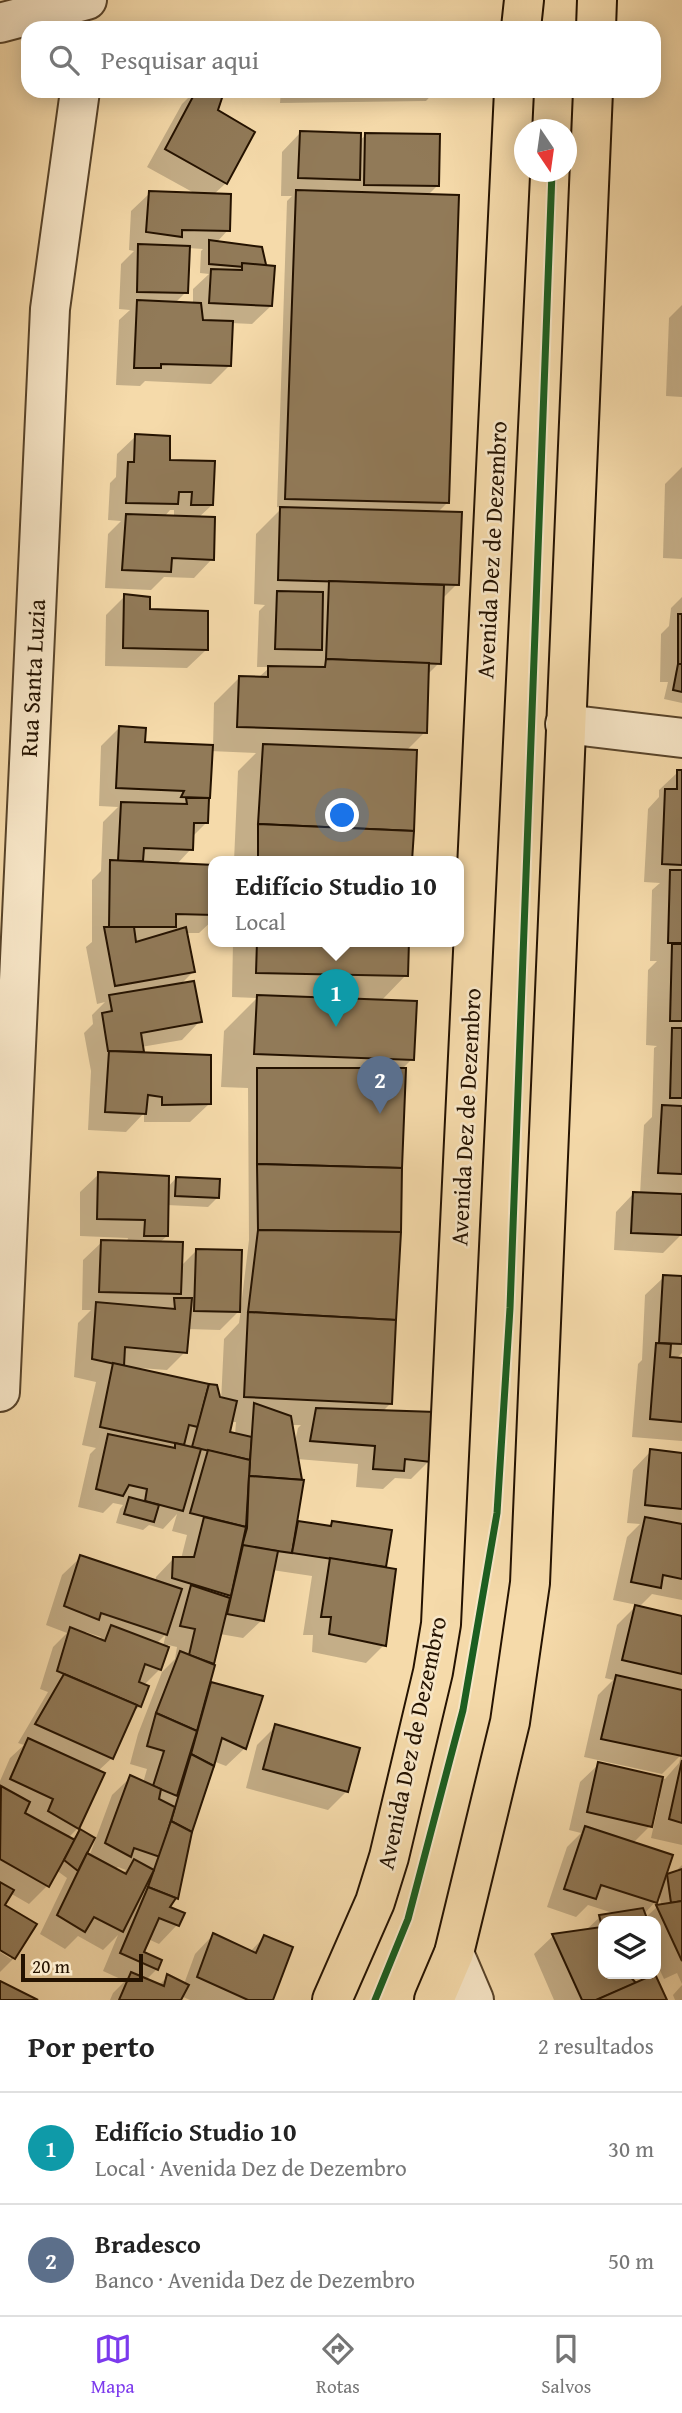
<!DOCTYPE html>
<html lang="pt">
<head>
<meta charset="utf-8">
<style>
  :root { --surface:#fff; --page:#f2f2f2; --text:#222; --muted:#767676; --line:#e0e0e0; --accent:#7c3aed }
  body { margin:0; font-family:"Gentium Book Plus",serif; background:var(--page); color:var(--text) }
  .controls { position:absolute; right:21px; bottom:21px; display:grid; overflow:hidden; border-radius:14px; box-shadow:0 4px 18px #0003 }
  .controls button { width:63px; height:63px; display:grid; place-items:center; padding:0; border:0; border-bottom:2px solid var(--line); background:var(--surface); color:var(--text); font:35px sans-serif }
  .compass { position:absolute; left:514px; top:119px; width:63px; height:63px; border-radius:50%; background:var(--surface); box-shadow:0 4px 18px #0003; rotate:167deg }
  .scale { position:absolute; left:21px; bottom:18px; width:122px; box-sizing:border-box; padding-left:7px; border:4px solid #241200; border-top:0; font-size:19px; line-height:24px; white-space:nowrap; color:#241200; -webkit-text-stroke:5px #f8e7c8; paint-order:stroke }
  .you { position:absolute; left:343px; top:816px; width:24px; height:24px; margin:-18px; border:5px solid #fff; border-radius:50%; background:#1a73e8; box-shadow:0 0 0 10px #1a73e833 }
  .badge { display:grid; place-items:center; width:46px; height:46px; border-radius:50%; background:var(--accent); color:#fff; font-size:23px; font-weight:700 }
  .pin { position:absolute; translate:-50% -58px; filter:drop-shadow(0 2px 4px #0008) }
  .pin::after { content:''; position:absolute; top:37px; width:24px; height:21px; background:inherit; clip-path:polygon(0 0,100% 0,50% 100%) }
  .popup { position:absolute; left:208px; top:856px; width:256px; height:91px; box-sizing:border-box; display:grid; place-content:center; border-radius:14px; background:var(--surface); filter:drop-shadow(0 2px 5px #0005); font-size:23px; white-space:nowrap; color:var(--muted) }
  .popup b { font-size:26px; color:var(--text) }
  .popup::after { content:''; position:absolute; left:50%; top:100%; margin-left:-14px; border:14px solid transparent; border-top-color:var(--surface) }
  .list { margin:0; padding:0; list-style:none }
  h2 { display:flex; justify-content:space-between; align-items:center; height:91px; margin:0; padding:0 28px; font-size:30px }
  h2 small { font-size:23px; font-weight:400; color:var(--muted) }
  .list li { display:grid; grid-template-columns:46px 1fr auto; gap:21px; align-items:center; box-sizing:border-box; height:112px; padding:0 28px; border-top:2px solid var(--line) }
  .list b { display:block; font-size:26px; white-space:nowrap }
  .list p { margin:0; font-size:23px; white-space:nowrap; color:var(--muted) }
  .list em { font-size:23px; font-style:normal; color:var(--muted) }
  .icon { flex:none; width:38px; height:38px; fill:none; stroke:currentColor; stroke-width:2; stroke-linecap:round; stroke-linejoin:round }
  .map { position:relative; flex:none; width:682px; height:2000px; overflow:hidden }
  .search { position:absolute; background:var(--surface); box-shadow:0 4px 18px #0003; left:21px; right:21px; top:21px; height:77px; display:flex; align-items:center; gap:18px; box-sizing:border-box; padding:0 24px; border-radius:21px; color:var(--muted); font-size:26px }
  .sheet { height:315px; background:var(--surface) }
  nav { display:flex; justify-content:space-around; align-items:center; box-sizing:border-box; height:98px; border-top:2px solid var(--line); background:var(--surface); font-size:19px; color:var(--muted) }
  nav a { display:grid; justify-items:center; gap:4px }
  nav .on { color:var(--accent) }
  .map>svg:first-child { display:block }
</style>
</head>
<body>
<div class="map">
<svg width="682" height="2000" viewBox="0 0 682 2000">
  <rect width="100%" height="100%" fill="#f5daaa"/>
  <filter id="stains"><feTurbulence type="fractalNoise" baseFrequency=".00286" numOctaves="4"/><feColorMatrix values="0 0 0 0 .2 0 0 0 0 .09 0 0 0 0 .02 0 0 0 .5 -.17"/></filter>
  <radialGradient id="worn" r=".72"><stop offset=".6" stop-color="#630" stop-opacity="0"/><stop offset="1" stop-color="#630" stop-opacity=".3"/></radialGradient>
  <g fill="#0003" fill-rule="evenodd">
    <path d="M195,91H208L216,111L226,183L213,195L228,230L216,243L261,249L271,306L252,324L231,323L230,365L211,384L145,381L140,386L116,385L119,320L130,310L119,309L121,264L134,251L129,250L131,211L150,193L196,194L147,167L182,104ZM188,248L203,249L201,251L200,273L209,274L193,289V304L175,303L186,292Z"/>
    <path d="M281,91H435L426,101L280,103Z"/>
    <path d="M300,133L359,141L366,135L437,186L427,196L447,503L437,513L457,584L441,600L439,663L427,675L425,732L406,751L411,861H234L238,771L256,753L210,751L206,823L192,837L191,849L176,865L214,866V919L199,933H185L193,972L180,985L200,1021L182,1040L141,1047L142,1054L209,1104L190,1122H144V1113L126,1132L88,1130L91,1071L84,1033L93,1024L92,1015L105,1002L97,1004L86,947L92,942V880L101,871L103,822L118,807L99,806L101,746L119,728L143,744L213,747L214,703L239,678H258L270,667H257L259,611L265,605L254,604L256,534L282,508L277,507L287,201L292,196H281L282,152Z"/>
    <path d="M682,305V397L666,396L669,318Z"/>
    <path d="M136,436L168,461L212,505L198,518L212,559L194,578L164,577L151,590L105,588L108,534L121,521L108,520L110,483L116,477L117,454ZM170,510H174V517H164Z"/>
    <path d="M682,467V559L663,558L665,484Z"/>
    <path d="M125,596L206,650L187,668L105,666L106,615Z"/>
    <path d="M682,597V703L664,699L668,682H660L661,634L669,626L671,608Z"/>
    <path d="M678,772H682V1234L663,1253L614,1250L616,1212L634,1193L640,1194L644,1125L652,1117L654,1048L657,1046L646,1045L648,970L657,961H650L652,890L660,883L644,882L648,809L659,797V790Z"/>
    <path d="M233,941H407L406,975L380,1002L412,1059L402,1069L390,1404L382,1412L429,1461L411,1479L395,1478L383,1489L356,1487L358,1464L297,1459L295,1522L328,1527L332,1523L390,1531L384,1568V1645L366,1663L312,1652L313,1635H303L312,1576L272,1570L262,1620L243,1638L220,1634L209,1683L261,1697L245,1748L226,1766L213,1761L190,1832L176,1898L167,1907L177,1925L159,1944L148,1939L142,1953L157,1969L146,1980L159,1985L168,1976L184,1984L195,1954L213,1935L250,1952L264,1937L271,2000H190L181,1996L179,2000H110L113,1993L125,1981L103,1971L118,1935L103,1950L78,1936L65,1949L40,1934L67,1878L56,1870L48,1885L29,1904L10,1893L3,1906L14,1958L0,1972V1952L11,1959V1955L0,1948V1781L10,1758L24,1745L18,1743L48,1692L40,1689L53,1647L67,1633L46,1625L62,1575L81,1557L155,1582L156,1577L174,1558L181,1559L187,1535L172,1531L177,1514L163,1529L149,1525L143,1530L116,1523L120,1509L123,1505L113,1503L103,1513L78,1507L90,1454L96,1448L82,1445L96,1382L74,1377L78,1323L91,1310H82L83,1260L102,1242H127L128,1238L80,1236V1192L99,1174L167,1188L176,1178L218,1197L208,1207L167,1205V1236L159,1243L180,1267L197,1250L238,1307H241L249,1240L248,1088L221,1087L224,1031L257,998L232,997ZM241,1309L239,1323L224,1339L221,1402L139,1370V1368L167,1370L185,1352L187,1329L220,1330ZM230,1422H236L235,1435L228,1433ZM291,1425H301L298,1428L294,1446ZM208,1587L233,1595L232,1600L206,1592ZM86,1632L101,1637L98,1640L85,1635ZM166,1634L163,1646L156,1644ZM168,1645L177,1647L175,1659L162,1672L138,1734L130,1764L147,1769L143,1783L131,1777L112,1795L89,1857L85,1854L80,1831L71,1840L68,1838L78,1828L102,1773L98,1771L112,1758L131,1714L140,1706L143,1686L160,1669ZM118,1867L126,1870L122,1874L114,1870Z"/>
    <path d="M664,1277L682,1278V1353L676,1359L682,1360V1441L632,1437L638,1364L642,1360L645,1295Z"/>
    <path d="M651,1451L682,1454V1600L652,1594L639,1607L682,1617V1845L651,1838L660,1798H657L650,1826L632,1844L662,1881L668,1876L679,1872L678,1869L682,1865V1984L677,1973L664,1979L656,1962V1921H603V1974H626L636,1984L665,2000H554L534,1954L553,1936L585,1931L600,1917L616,1914L588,1905L576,1917L547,1907L567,1847L581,1833L569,1830L580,1782L599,1764L665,1779L679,1763L681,1755L662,1774L584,1757L598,1695L613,1680L605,1678L617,1625L637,1605L613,1600L627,1537L640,1524L627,1523L633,1470ZM659,1891L661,1906L657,1907L645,1918L644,1914L655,1902Z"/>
    <path d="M276,1726L347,1791L328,1810L246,1788L257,1745Z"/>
    <path d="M682,1985V2000H675L673,1995Z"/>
  </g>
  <g fill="#917a58" stroke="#241200" stroke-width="2">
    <path d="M196,91H211L222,98L218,110L255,132L227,184L165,149Z"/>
    <path d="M289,91H437L289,94Z"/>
    <path d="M300,131L361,133L360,180L298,178Z"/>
    <path d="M365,133L440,134L439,186L364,185Z"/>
    <path d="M296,190L459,195L449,503L285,499Z"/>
    <path d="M149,191L231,194L230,231L182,230V237L146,232Z"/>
    <path d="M209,240L262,247L267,269L209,264Z"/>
    <path d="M138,244L190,246L188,293L137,292Z"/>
    <path d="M242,263L275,266L272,306L209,303L211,269L242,270Z"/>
    <path d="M137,300L201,303L203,320L233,321L231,366L161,364V368H134Z"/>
    <path d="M135,434L170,436V460L215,461L213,505H191L192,492H179L178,504L126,503L128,462H134Z"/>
    <path d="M280,507L462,512L459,585L278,580Z"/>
    <path d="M126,514L215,517L214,560L172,558L171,572L122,570Z"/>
    <path d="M329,581L444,585L441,664L326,659Z"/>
    <path d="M277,591L323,592L322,650L275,649Z"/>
    <path d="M124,594L150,597V609L208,611V650L123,648Z"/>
    <rect x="678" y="614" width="4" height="50"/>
    <path d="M326,659L429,663L427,733L237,727L239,676L268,677V666L325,667Z"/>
    <path d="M678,664H682V692L673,690Z"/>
    <path d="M119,726L146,728L145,742L213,745L210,798L181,797L184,791L116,788Z"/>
    <path d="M263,744L417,750L414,831L258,824Z"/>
    <path d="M677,770H682V865L662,864L665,789H677Z"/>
    <path d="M186,798H209L208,823H194L193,850L144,848L143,861H118L121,802L187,804Z"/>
    <path d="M258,824L414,831L412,861H258Z"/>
    <path d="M110,860L214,865V915L176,914V927H109Z"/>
    <path d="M670,870H682V943H668Z"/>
    <path d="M104,927H134L136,942L186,927L195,972L115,986Z"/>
    <path d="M257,941H409L408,976L256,973Z"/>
    <path d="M672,944H682V1021H670Z"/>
    <path d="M194,981L202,1022L141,1033L144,1052L108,1051L102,1013L112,1011L109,995Z"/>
    <path d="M257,995L417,1001L414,1060L254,1054Z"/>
    <path d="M672,1028H682V1098H670Z"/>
    <path d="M109,1051L211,1055V1104L162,1105V1097L148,1095L146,1114L105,1112Z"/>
    <path d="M257,1068H406L402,1168L257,1164Z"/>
    <path d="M662,1105L682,1106V1174L658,1173Z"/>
    <path d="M257,1164L402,1168L401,1232L258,1230Z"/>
    <path d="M98,1172L169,1176L168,1236H144L145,1220L97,1219Z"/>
    <path d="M176,1177L220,1179L219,1198L175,1196Z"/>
    <path d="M633,1192L682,1194V1235L631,1233Z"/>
    <path d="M258,1230L401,1232L396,1320L248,1312Z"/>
    <path d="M101,1240L183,1242L181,1294L99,1292Z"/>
    <path d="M196,1249L242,1250L240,1312L194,1311Z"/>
    <path d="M663,1275L682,1276V1344L659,1343Z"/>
    <path d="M174,1298H192L187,1353L125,1347L124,1366L92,1359L96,1302L175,1309Z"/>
    <path d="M248,1312L396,1320L392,1404L244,1397Z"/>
    <path d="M656,1343L671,1344L670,1357L682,1358V1422L650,1419Z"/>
    <path d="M113,1363L209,1384L198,1427L189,1425L184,1445L100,1427Z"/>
    <path d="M209,1384L217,1385L220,1397L237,1401L230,1432L252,1437L250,1460L192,1447Z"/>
    <path d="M254,1403L291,1416L302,1480L249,1476Z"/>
    <path d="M316,1408L436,1412L431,1462L405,1459L404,1471L373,1469L375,1446L310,1441Z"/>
    <path d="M108,1434L175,1448V1443L201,1449L183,1511L145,1501L147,1489L129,1485L123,1496L96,1489Z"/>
    <path d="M650,1449L682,1453V1509L645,1505Z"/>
    <path d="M208,1450L250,1460L246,1527L190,1513Z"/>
    <path d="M249,1476L304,1480L292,1553L242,1546L247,1528Z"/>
    <path d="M129,1497L159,1505L154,1522L124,1514Z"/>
    <path d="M204,1517L246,1527L231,1596L172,1578L173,1557H194Z"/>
    <path d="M645,1517L682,1524V1579L663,1575L661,1588L631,1582Z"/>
    <path d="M298,1521L331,1526L332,1521L392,1530L386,1567L292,1553Z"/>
    <path d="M243,1545L278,1551L264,1621L227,1614Z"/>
    <path d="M80,1555L182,1589L167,1635L101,1613L99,1620L64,1606Z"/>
    <path d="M330,1558L396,1569L386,1646L329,1634L331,1617H321Z"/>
    <path d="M191,1585L230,1598L214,1664L189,1655L195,1629L180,1626Z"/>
    <path d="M635,1605L682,1616V1674L622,1660Z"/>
    <path d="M111,1625L169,1647L161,1670L145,1664L139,1682L149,1686L141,1707L57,1671L70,1627L105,1641Z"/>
    <path d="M180,1651L215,1665L197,1731L156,1713Z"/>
    <path d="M64,1674L137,1705L113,1759L35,1724Z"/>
    <path d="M616,1675L682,1690V1756L601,1739Z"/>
    <path d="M211,1682L263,1696L246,1749L222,1738L214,1766L191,1754Z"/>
    <path d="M156,1713L197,1731L177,1796L153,1786L164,1751L147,1746Z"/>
    <path d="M275,1724L360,1748L348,1792L263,1769Z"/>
    <path d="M28,1738L105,1773L79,1829L48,1811L53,1799L10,1779Z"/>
    <path d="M191,1754L214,1766L192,1832L171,1821Z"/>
    <path d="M682,1760V1823L669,1819Z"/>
    <path d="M598,1762L663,1777L652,1827L587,1812Z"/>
    <path d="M130,1775L161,1789L159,1799L175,1807L160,1857L134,1848L131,1857L105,1843Z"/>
    <path d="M1,1786L30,1802L25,1813L75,1840L49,1887L0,1859Z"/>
    <path d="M171,1821L192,1832L178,1899L148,1887Z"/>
    <path d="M585,1826L673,1855L657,1903L601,1885L596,1899L564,1889Z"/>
    <path d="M80,1829L95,1838L78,1871L64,1860Z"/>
    <path d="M87,1853L126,1874L134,1859L154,1870L123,1932L94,1917L85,1932L57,1915Z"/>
    <path d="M682,1869V1901L671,1903L667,1874Z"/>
    <path d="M0,1882L14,1890L5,1905L37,1924L15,1959L0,1950Z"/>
    <path d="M148,1887L176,1898L170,1907L185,1913L179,1926L159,1918L144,1952L162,1960L158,1970L120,1953Z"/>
    <path d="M682,1901V1961L656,1905Z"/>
    <path d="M643,1908L648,1921H603V1974H628L636,1983L597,2000H582L552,1934L602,1927L599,1915Z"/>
    <path d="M213,1933L256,1953L264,1935L293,1947L273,2000H248L197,1977Z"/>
    <path d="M131,1972L164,1986L167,1974L189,1985L181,2000H119Z"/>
    <path d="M655,1974L667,2000H596Z"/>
    <path d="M0,1981L38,2000H0Z"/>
  </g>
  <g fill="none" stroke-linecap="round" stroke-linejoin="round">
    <defs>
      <g id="minor">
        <path d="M0,23L87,0"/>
        <path d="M565,724L682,738"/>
        <path d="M0,1392L50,309L80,91"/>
        <path d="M454,1953L474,2000"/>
      </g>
      <g id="trunk">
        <path d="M521,28L524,0"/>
        <path d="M596,28L597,0"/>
        <path d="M332,2000L375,1902L389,1857L433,1672L441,1624L514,91"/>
        <path d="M434,2000L454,1953L510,1722L530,1583L593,91"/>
      </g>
    </defs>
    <use href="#minor" stroke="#58442a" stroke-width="42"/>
    <use href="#trunk" stroke="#241200" stroke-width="42"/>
    <use href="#minor" stroke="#f8e7c8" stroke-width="38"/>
    <use href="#trunk" stroke="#f5daaa" stroke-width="38"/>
    <defs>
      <path id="cycleway" d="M375,2000L408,1919L463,1710L497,1513L510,1308L552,172"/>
    </defs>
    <use href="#cycleway" stroke="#f8e7c8" stroke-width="11"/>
    <use href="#cycleway" stroke="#1b5e20" stroke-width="7"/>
  </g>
  <g text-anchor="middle" stroke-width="5" stroke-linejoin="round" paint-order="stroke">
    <g font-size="24" fill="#241200" stroke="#f8e7c8">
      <text transform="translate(492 550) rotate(-87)" y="8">Avenida Dez de Dezembro</text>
      <text transform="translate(33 678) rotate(-87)" y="8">Rua Santa Luzia</text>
      <text transform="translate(466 1117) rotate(-87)" y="8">Avenida Dez de Dezembro</text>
      <text transform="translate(412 1743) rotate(-78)" y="8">Avenida Dez de Dezembro</text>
    </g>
  </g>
  <rect width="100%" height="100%" filter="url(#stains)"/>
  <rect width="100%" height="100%" fill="url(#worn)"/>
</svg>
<div class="controls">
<button><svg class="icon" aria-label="layers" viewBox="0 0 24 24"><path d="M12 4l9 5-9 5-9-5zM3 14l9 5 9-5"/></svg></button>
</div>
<svg class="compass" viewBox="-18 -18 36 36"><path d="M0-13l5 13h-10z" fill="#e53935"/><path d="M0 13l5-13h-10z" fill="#767676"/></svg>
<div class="scale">20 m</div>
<div class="you"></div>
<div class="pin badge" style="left:336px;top:1027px;background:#0f9aa8">1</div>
<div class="popup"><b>Edifício Studio 10</b>Local</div>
<div class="pin badge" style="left:380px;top:1114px;background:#5c6f8a">2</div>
<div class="search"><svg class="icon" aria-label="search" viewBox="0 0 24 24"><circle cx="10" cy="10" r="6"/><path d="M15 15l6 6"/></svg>Pesquisar aqui</div>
</div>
<section class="sheet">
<h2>Por perto<small>2 resultados</small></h2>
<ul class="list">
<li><span class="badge" style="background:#0f9aa8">1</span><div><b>Edifício Studio 10</b><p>Local · Avenida Dez de Dezembro</p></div><em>30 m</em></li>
<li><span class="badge" style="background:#5c6f8a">2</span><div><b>Bradesco</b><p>Banco · Avenida Dez de Dezembro</p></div><em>50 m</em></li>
</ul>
</section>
<nav>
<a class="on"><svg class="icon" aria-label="map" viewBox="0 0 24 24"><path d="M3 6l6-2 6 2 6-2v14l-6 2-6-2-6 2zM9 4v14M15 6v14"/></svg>Mapa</a>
<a><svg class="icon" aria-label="directions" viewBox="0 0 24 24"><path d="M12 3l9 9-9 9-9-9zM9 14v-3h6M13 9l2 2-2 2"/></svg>Rotas</a>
<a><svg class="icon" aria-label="saved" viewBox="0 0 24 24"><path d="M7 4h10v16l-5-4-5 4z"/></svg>Salvos</a>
</nav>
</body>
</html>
